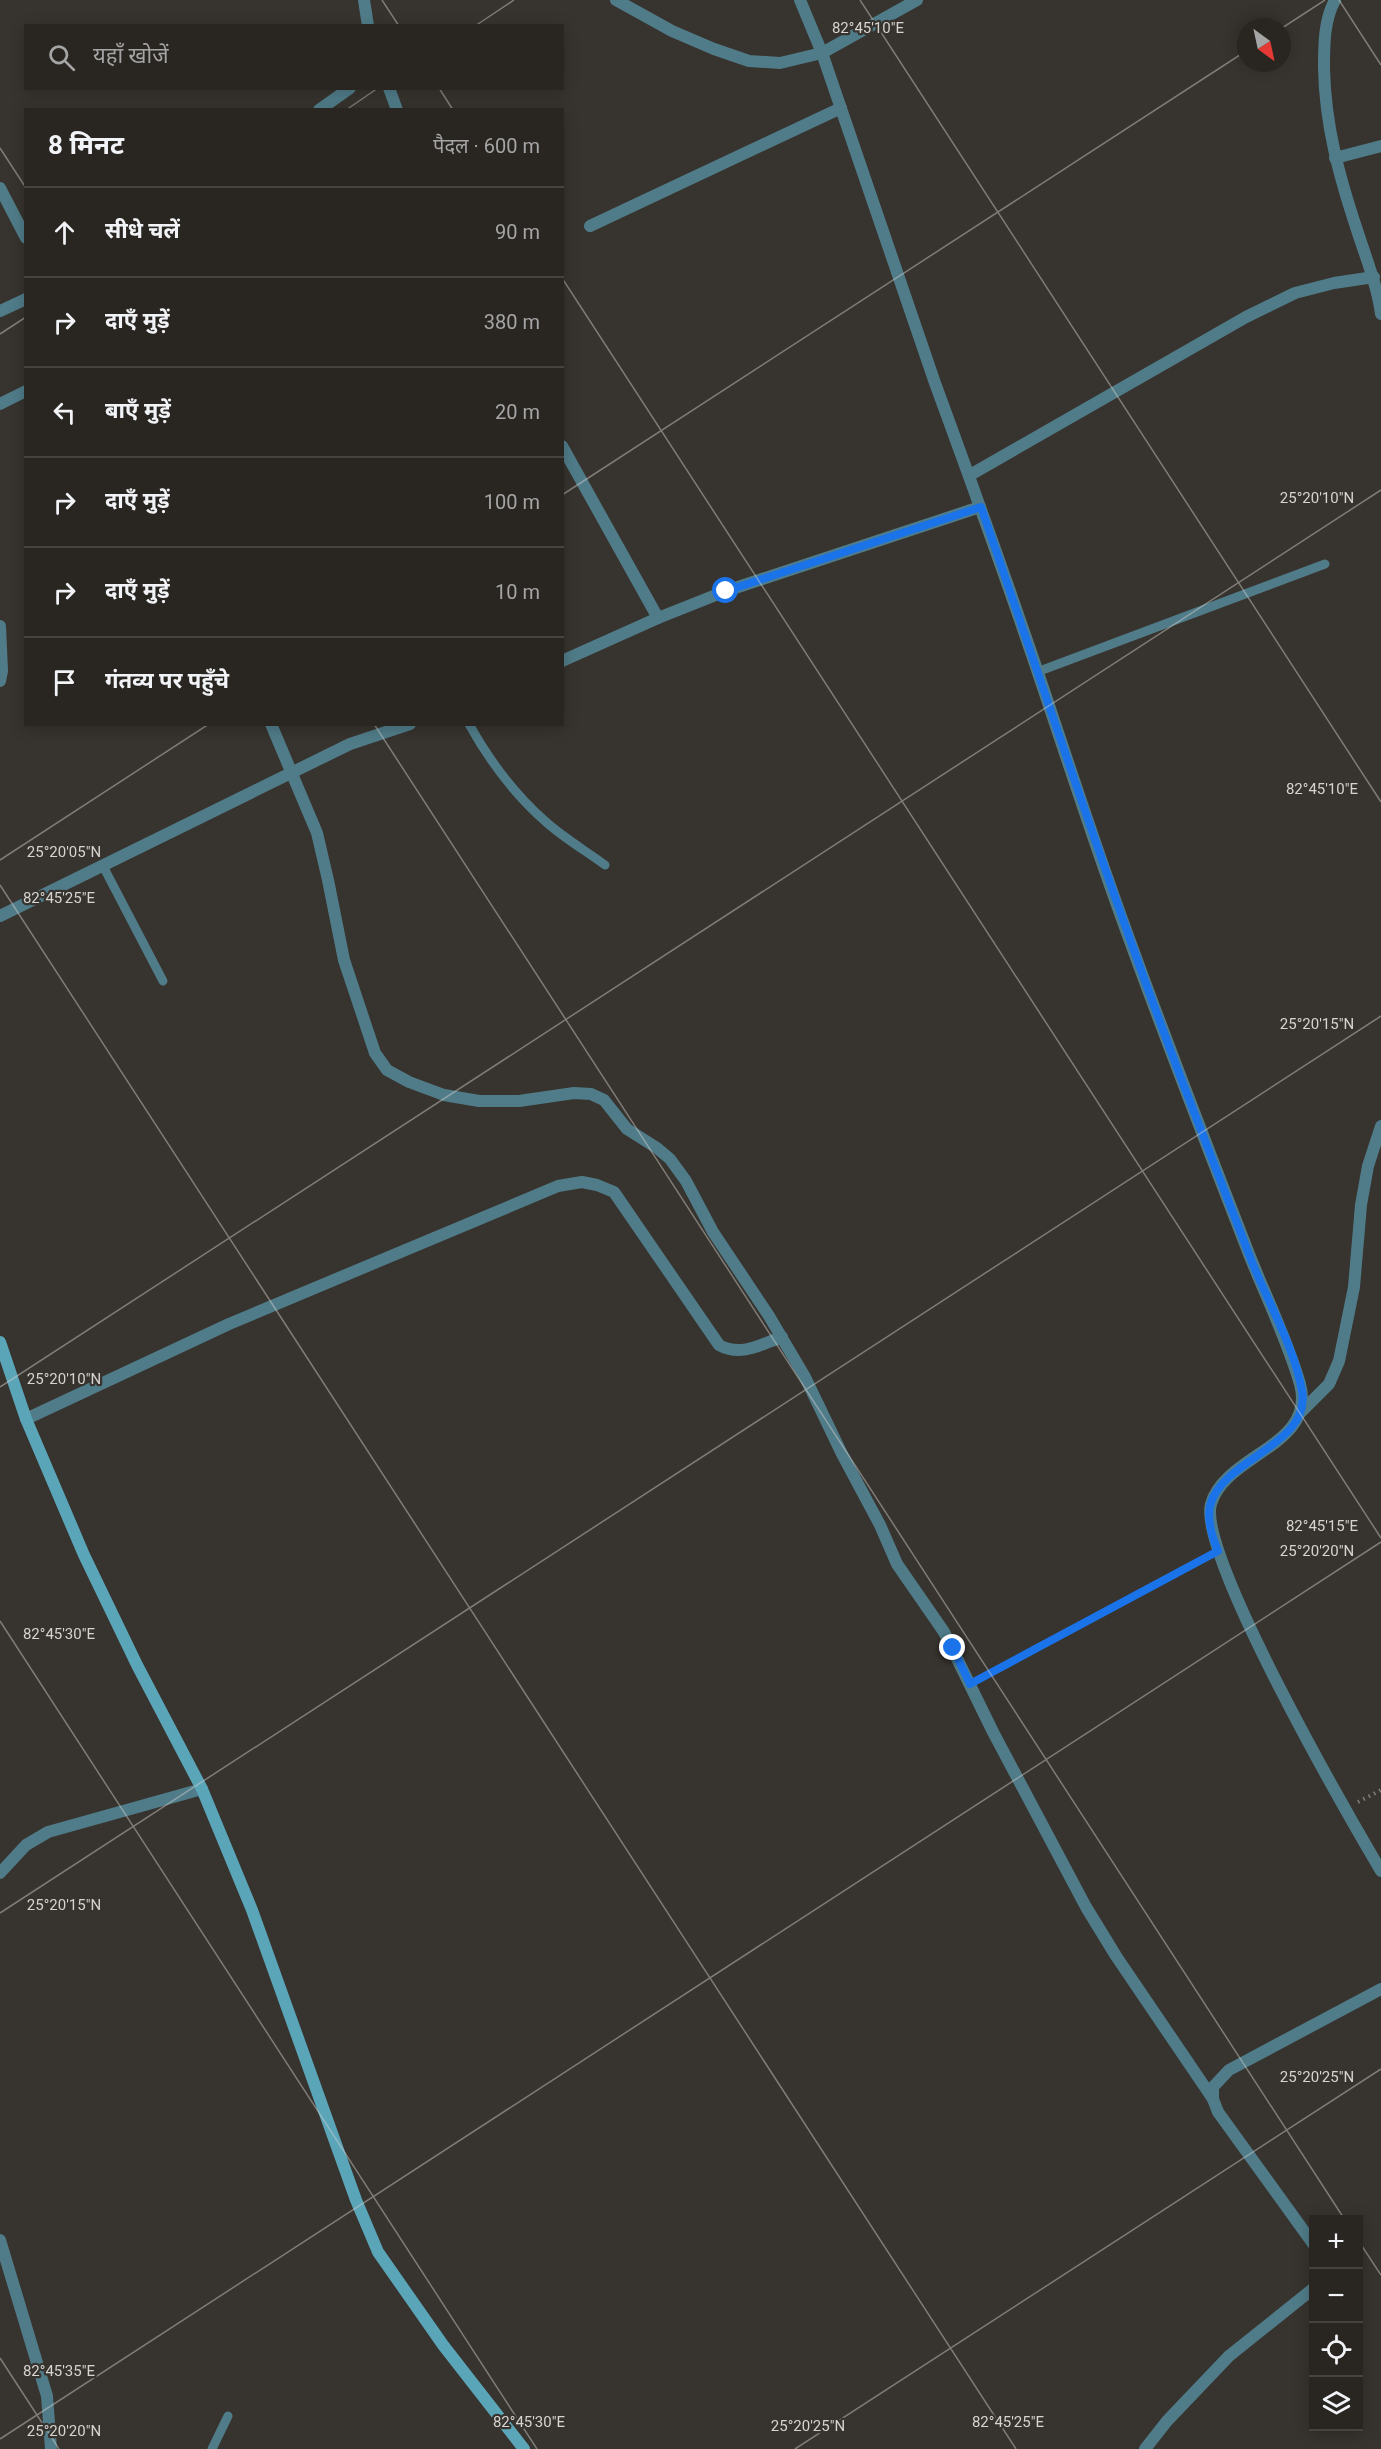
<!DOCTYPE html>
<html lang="hi">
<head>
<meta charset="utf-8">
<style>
  :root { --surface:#292622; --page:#35322f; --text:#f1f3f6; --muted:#a5a5a5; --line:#454340 }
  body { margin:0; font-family:Roboto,"Noto Sans Devanagari",sans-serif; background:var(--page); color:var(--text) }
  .controls { position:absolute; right:18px; bottom:18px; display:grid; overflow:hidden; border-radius:0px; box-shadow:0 3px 15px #0003 }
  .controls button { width:54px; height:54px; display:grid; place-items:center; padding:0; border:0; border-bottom:2px solid var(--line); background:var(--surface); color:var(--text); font:30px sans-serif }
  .compass { position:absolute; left:1237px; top:18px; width:54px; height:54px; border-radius:50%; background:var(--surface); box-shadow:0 3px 15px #0003; rotate:147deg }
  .stop { position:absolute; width:18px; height:18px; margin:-14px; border:4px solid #1a73e8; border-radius:50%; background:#fff }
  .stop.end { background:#1a73e8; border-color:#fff; box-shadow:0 2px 6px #0008 }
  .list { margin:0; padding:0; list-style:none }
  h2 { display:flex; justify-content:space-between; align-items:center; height:78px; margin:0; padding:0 24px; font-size:26px }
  h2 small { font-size:20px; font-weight:400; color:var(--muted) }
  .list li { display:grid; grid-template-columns:39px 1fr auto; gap:18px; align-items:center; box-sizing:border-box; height:90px; padding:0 24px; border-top:2px solid var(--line) }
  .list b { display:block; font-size:22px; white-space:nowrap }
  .list em { font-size:20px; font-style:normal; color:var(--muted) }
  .icon { flex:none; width:33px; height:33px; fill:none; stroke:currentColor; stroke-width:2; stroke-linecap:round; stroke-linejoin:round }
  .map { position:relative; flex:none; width:1381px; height:2449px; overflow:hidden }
  .search { position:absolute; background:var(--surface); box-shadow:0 3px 15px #0003; left:24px; top:24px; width:540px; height:66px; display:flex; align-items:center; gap:15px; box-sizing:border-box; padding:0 21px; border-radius:0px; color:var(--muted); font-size:22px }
  .panel { position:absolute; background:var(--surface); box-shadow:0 3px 15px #0003; left:24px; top:108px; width:540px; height:618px; border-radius:0px }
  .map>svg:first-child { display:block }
</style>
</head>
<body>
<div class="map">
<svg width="1381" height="2449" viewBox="0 0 1381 2449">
  <rect width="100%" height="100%" fill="#37332e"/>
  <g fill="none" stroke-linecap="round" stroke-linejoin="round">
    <g stroke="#7f7c78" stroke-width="4" stroke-dasharray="1.5 4.5" stroke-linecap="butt">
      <path d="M981,1679L1206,1557"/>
      <path d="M1358,1802L1381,1790"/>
    </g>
    <g stroke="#507c89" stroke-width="9">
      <path d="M1037,672L1325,564"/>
      <path d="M469,724C489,760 514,794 546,822C564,838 586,851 605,865"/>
      <path d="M103,866L163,981"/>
      <path d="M212,2449L228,2416"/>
    </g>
    <g stroke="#507c89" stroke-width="12">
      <path d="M364,0L368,26"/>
      <path d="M616,0L672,31L714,49L749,61L780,63L822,53L917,0"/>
      <path d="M800,0L822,53C860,163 897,273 935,383C968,473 1001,564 1032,655C1062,743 1090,831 1122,919C1162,1031 1206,1143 1249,1254C1266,1297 1287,1339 1300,1384C1317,1446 1225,1454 1211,1504C1197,1554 1348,1815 1381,1871"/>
      <path d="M1335,0C1324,20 1324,45 1324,68C1325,124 1339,176 1357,230C1366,258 1377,285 1381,314"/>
      <path d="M389,88L397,110"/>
      <path d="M319,110L350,88"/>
      <path d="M1335,158L1381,146"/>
      <path d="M0,188L26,238"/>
      <path d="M590,226L841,108"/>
      <path d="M0,311L26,299"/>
      <path d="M0,404L26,391"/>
      <path d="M562,446L658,618"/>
      <path d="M970,475L1246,317L1295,293L1334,283L1374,277"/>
      <path d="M0,626L2,671L0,681"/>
      <path d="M562,661L658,618L726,591L980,507"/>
      <path d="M271,724L317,833L328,880L344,960L375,1053L387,1070L409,1082L444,1095L479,1101H519L574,1093L591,1094L604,1100L627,1129L657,1148L670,1159L686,1181L713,1232L769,1316L805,1377L842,1454L880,1525L897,1564L944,1632L993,1732L1086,1907L1116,1956L1213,2099"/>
      <path d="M0,916L350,744L410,724"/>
      <path d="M1301,1412L1329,1384L1339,1361L1354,1287L1361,1205L1368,1166L1381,1126"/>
      <path d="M26,1419L229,1324L558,1186L582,1182L597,1185L614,1192L719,1345C741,1357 759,1345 782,1337"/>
      <path d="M0,1873L26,1845L48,1832L202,1789"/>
      <path d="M0,2240L47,2396L51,2449"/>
      <path d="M1314,2245L1218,2112L1213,2099V2087L1229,2070L1381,1989"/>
      <path d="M1145,2449L1167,2421L1229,2356L1314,2288"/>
    </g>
    <path stroke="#5ba5b9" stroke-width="12" d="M0,1342L26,1419L84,1555L137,1665L202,1789L252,1910L356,2200L378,2252L443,2345L524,2449"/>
  </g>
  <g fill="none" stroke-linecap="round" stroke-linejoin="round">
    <path stroke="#1a73e8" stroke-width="8" d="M726,591L981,507C1048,700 1111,894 1184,1086C1207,1145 1229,1204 1252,1262C1268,1302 1295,1349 1302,1391C1312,1445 1221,1459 1210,1506C1207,1521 1212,1537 1218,1551L970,1684L953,1648"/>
  </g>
  <path fill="none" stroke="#d6d3d0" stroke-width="1.5" stroke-opacity="0.45" d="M382,0L399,26M860,0L1381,802M1339,0L1381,65M475,26L514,0M1282,28L1325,0M439,88L453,110M346,110L378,88M0,148L26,188M562,278L1381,1538M0,334L26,317M562,495L1246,51M374,724L1345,2220M0,860L209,724M0,885L1016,2449M0,1387L1381,490M0,1621L537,2449M0,1913L1381,1016M1358,2240L1381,2275M0,2358L59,2449M0,2439L1381,1542M795,2449L1381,2069"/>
  <g font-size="15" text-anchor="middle" fill="#d6d3d0" stroke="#37332e" stroke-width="4.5" stroke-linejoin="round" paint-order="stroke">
    <text x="868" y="33">82°45'10"E</text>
    <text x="1317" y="503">25°20'10"N</text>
    <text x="1322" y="794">82°45'10"E</text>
    <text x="64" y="857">25°20'05"N</text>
    <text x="59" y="903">82°45'25"E</text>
    <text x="1317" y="1029">25°20'15"N</text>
    <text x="64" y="1384">25°20'10"N</text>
    <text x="1322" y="1531">82°45'15"E</text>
    <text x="1317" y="1556">25°20'20"N</text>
    <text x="59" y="1639">82°45'30"E</text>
    <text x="64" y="1910">25°20'15"N</text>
    <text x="1317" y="2082">25°20'25"N</text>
    <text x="59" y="2376">82°45'35"E</text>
    <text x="529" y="2427">82°45'30"E</text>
    <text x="1008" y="2427">82°45'25"E</text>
    <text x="808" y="2431">25°20'25"N</text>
    <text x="64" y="2436">25°20'20"N</text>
  </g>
</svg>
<div class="controls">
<button>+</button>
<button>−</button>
<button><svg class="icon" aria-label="locate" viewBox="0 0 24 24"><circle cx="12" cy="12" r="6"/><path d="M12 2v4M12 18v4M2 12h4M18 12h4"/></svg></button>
<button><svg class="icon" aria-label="layers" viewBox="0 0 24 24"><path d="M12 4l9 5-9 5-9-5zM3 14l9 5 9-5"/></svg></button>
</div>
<svg class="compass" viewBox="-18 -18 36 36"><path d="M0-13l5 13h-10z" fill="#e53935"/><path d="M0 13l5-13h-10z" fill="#a5a5a5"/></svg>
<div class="stop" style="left:726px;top:591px"></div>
<div class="stop end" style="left:953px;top:1648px"></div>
<div class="search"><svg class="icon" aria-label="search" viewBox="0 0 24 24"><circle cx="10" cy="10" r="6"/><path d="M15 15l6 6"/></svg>यहाँ खोजें</div>
<section class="panel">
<h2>8 मिनट<small>पैदल · 600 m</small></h2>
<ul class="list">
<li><svg class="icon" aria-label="ahead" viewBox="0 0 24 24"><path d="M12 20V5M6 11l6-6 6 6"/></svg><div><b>सीधे चलें</b></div><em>90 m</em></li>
<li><svg class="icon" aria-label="right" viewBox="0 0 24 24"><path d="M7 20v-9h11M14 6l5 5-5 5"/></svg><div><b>दाएँ मुड़ें</b></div><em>380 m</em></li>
<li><svg class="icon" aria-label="left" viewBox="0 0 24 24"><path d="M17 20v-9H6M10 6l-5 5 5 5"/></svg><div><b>बाएँ मुड़ें</b></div><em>20 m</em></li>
<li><svg class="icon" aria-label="right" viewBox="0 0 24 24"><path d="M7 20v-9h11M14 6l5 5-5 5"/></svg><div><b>दाएँ मुड़ें</b></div><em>100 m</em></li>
<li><svg class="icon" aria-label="right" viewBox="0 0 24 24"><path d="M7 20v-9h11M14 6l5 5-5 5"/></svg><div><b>दाएँ मुड़ें</b></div><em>10 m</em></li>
<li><svg class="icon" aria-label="arrive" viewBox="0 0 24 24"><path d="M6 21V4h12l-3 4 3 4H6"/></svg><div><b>गंतव्य पर पहुँचे</b></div></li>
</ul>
</section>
</div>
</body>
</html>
